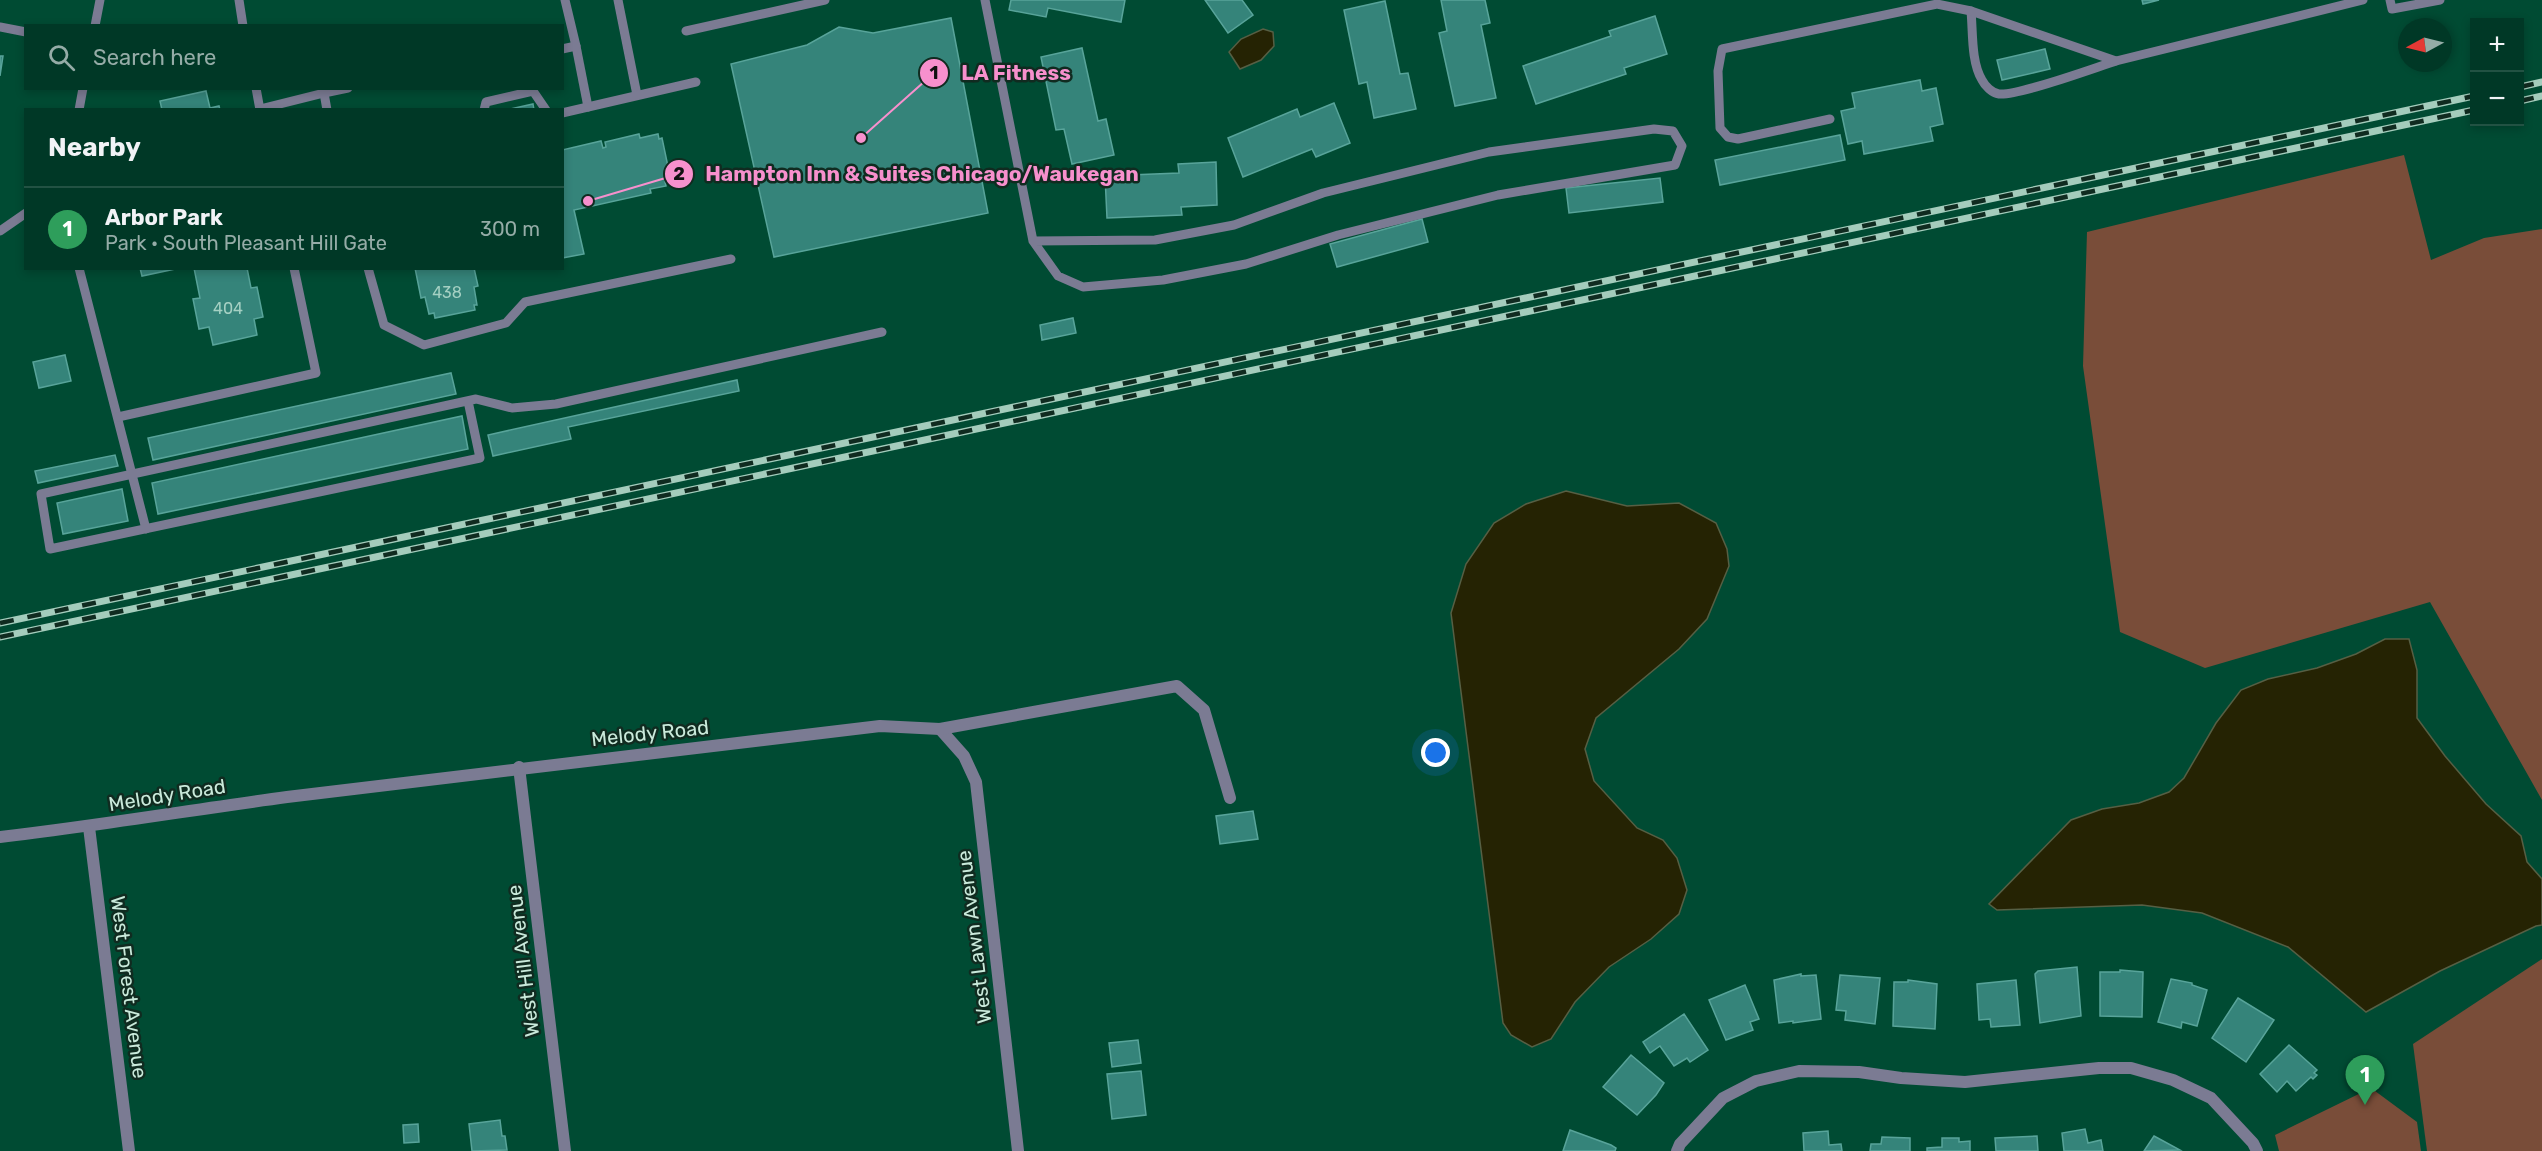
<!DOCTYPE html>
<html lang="en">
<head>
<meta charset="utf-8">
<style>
  :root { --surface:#003826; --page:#0e4332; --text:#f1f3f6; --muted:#95aca7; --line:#225243; --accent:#f790cd }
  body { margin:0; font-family:Rubik,sans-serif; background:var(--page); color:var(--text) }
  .controls { position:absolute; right:18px; top:18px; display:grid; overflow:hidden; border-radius:0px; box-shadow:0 3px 9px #0003 }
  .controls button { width:54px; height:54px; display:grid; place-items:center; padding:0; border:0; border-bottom:2px solid var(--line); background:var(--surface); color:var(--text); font:30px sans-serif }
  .compass { position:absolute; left:2398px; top:18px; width:54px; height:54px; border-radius:50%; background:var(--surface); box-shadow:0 3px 9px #0003; rotate:263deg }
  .you { position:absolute; left:1436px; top:753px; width:21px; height:21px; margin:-15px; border:4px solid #fff; border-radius:50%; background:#1a73e8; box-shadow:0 0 0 9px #1a73e833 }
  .badge { display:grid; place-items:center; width:39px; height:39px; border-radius:50%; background:var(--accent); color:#fff; font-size:20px; font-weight:700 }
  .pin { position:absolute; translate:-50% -50px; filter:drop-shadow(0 2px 3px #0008) }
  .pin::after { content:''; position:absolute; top:32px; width:21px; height:18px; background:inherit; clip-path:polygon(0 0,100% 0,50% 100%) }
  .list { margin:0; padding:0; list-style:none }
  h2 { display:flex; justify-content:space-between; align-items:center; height:78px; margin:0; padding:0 24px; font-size:26px }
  h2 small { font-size:20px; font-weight:400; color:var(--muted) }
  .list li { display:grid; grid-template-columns:39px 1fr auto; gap:18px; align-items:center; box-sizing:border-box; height:84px; padding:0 24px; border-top:2px solid var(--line) }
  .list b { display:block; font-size:22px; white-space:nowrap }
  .list p { margin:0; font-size:20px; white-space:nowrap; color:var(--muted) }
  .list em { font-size:20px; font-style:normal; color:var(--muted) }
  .icon { flex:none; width:33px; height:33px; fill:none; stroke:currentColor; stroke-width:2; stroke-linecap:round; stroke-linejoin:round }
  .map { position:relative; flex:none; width:2542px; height:1151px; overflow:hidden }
  .search { position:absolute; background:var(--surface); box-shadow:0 3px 9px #0003; left:24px; top:24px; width:540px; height:66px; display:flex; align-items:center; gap:15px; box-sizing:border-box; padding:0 21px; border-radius:0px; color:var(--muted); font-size:22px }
  .panel { position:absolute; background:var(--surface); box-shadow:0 3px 9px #0003; left:24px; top:108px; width:540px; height:162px; border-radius:0px }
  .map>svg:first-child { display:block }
</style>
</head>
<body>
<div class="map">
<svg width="2542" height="1151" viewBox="0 0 2542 1151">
  <rect width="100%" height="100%" fill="#004b33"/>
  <g fill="#794d39">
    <path d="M2404,155L2431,260L2484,238L2542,229V800L2430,602L2205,668L2120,632L2083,366L2087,232Z"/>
    <path d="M2542,959V1151H2427L2413,1044Z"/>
    <path d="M2371,1088L2417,1122L2421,1151H2279L2275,1135Z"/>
  </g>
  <g fill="#252303" stroke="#565f44" stroke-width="1.5">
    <path d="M1263,29L1273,32L1274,46L1261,60L1240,69L1229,52L1241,39Z"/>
    <path d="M1566,491L1627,506L1679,503L1716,523L1727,549L1729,566L1707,619L1679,649L1596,718L1585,749L1594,781L1637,828L1663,840L1677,858L1687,890L1679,914L1651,939L1609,967L1575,1002L1551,1039L1532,1047L1511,1035L1503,1023L1451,613L1466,564L1494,523L1526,504Z"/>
    <path d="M2385,639H2409L2417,670V718L2445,756L2486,804L2521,836L2527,862L2542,879V925L2536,926L2440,971L2366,1012L2288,947L2202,913L2142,905L1997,910L1989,904L2071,820L2102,809L2139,803L2169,792L2184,778L2216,723L2241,690L2268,679L2317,668L2356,654Z"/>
  </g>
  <g fill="#35847a" stroke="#58a49a" stroke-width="1.5">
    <path d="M1011,0H1125L1121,22L1048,8L1046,17L1009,10Z"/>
    <path d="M1205,0H1242L1253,15L1228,33Z"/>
    <path d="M1441,0H1485L1490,23L1481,25L1496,98L1455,106L1439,33L1447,31Z"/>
    <path d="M2142,0H2159L2143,4Z"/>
    <path d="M1385,1L1400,74L1408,73L1416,109L1374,118L1367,82L1359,84L1344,10Z"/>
    <path d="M1655,16L1667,54L1624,68L1626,74L1536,104L1523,66L1611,36L1609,31Z"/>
    <path d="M951,18L988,213L774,257L731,64L807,45L839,27L873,33Z"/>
    <path d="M1082,48L1098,121L1106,119L1114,155L1072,164L1064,129L1056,130L1041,57Z"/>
    <path d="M2045,49L2050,69L2002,80L1997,60Z"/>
    <path d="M0,56H3L0,76Z"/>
    <path d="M1920,80L1922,91L1936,88L1943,124L1930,127L1933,141L1864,154L1862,141L1848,144L1841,111L1855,108L1852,93Z"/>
    <path d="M206,91L210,108L219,106L220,110H162L160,101Z"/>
    <path d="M1334,103L1350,143L1316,157L1312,149L1243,177L1228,138L1297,109L1300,117Z"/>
    <path d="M533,104L534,110H506Z"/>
    <path d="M639,134L640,138L658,134L659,139L662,138L671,181L665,182L666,186L650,189L651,193L574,210L584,254L562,258V150L601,141L603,148L606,147L605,142Z"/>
    <path d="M1840,135L1845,160L1720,185L1715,160Z"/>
    <path d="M1216,162L1217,205L1181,207L1182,215L1107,218L1105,176L1179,173L1178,164Z"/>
    <path d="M1660,178L1663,202L1569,213L1566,188Z"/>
    <path d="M1422,219L1428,242L1337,267L1330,244Z"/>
    <path d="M140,268H180L142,276Z"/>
    <path d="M194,268H247L251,288L257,287L263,317L254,319L257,335L213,345L209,327L199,329L193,299L200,298Z"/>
    <path d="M415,268H474L478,286L474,287L477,305H474L475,310L435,318L434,313L429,314L425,297L421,298Z"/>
    <path d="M1073,318L1076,333L1042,340L1040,325Z"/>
    <path d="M65,355L71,381L39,388L33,362Z"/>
    <path d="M451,373L456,394L153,460L148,438Z"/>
    <path d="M737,380L739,391L568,427L571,439L493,456L488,435Z"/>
    <path d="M462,416L468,449L158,514L152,483Z"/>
    <path d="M115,455L118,466L38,483L35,471Z"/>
    <path d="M122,489L128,521L63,534L57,503Z"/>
    <path d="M1253,811L1258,839L1220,844L1216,816Z"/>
    <path d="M2077,967L2081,1016L2040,1023L2035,974L2038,971Z"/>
    <path d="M2120,970L2143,972L2142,1017L2100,1016V972H2120Z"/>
    <path d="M1801,974V976L1816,975L1821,1019L1793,1023V1021L1779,1023L1774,980Z"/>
    <path d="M1840,975L1880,978L1875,1024L1845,1020L1846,1011L1836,1010Z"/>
    <path d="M2171,979L2192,983V985L2207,990L2197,1026L2182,1022L2181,1028L2158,1022Z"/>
    <path d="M1908,980L1937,984L1935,1029L1893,1026L1894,982H1908Z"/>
    <path d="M2016,980L2020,1025L1991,1027L1990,1019L1979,1020L1977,984Z"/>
    <path d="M1745,985L1759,1019L1750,1022L1753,1030L1726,1040L1709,1000Z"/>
    <path d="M2238,998L2274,1020L2246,1062L2212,1038Z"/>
    <path d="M1684,1014L1708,1050L1690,1062L1687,1058L1674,1066L1660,1046L1650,1053L1643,1042Z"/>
    <path d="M1138,1040L1141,1063L1112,1067L1109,1043Z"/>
    <path d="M2289,1045L2317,1070L2314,1073L2317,1075L2313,1079L2311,1077L2296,1091L2287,1081L2277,1092L2260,1074Z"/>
    <path d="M1631,1055L1664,1083L1656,1095L1637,1115L1603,1087Z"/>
    <path d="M1141,1071L1146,1115L1112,1119L1107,1074Z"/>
    <path d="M500,1120L502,1136H505L507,1150L472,1151L469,1124Z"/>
    <path d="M418,1124L419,1142L404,1143L403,1125Z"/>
    <path d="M2085,1129L2088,1143L2101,1140L2103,1151H2064L2062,1133Z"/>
    <path d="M1570,1130L1611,1145L1616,1148L1615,1151H1563Z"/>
    <path d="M1828,1131L1829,1145L1841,1144L1842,1151H1804L1803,1133Z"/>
    <path d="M2037,1136L2038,1151H1996L1995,1138Z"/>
    <path d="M2154,1136L2180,1150L2144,1151Z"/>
    <path d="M1882,1137L1910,1138V1151H1870L1871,1144H1881Z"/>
    <path d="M1942,1138H1959V1142L1970,1141V1151H1927V1148L1942,1147Z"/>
  </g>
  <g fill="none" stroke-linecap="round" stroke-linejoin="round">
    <g stroke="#7b7b93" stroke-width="9">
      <path d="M239,0L243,26"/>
      <path d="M618,0L637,95"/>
      <path d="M985,0L1033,241L1058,276L1083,287L1163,280L1246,264L1338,235L1498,195L1675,165L1682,146L1673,131L1654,129L1489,152L1323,193L1234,225L1155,240L1033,241"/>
      <path d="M2390,0L2392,9L2440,0"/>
      <path d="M1971,11C1973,32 1971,62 1982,80C1985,86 1992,93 1999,94C2018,96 2094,68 2116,61"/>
      <path d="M95,26L100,0"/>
      <path d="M0,27L26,32"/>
      <path d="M686,31L825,0"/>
      <path d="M576,46L588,107"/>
      <path d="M562,49L576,46L565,0"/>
      <path d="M256,88L260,110"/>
      <path d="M260,109L324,93"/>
      <path d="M79,110L83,88"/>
      <path d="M327,110L324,93L348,88"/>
      <path d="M484,110L486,102L533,91L546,110"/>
      <path d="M562,113L696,82"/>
      <path d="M1830,119L1738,139L1728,137L1720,128L1718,71L1722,49L1937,4L1971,11L2116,61L2363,0"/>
      <path d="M0,231L26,213"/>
      <path d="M79,268L146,529"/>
      <path d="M368,268L384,325L424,345L506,323L525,302L731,259"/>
      <path d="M468,401L480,458L50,549L41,494L476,399L512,408L556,404L882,332"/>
      <path d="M118,417L316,373L294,268"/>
    </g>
    <g stroke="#7b7b93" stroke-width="12">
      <path d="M940,729L964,756L976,782L1018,1151"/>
      <path d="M519,767L565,1151"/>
      <path d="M89,827L129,1151"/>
      <path d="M0,837C96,826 191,810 287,797C484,772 682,749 880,726L940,729L1177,686L1204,710L1230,798"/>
      <path d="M1677,1151L1680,1144L1723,1098L1756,1081L1799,1071L1859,1072L1901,1078L1965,1082L2099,1068H2131L2173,1080L2211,1098L2253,1143L2257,1151"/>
    </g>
    <defs>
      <g id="rail">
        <path d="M2520,87L2542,82"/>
        <path d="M2520,101L2542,96"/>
        <path d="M0,623L2474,96"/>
        <path d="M0,637L2474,110"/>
      </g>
    </defs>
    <use href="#rail" stroke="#a4ccbc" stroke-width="7"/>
    <use href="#rail" stroke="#102b20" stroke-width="4.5" stroke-dasharray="14" stroke-linecap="butt"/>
  </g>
  <g text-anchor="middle" stroke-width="5" stroke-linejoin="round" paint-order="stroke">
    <g font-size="16" fill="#a5d0c3">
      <text x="447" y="298">438</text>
      <text x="228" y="314">404</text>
    </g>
    <g font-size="20" fill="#caeadb" stroke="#102b20">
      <text transform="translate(650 733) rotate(-6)" y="7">Melody Road</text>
      <text transform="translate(167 795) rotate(-9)" y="7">Melody Road</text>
      <text transform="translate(974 937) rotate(-97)" y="7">West Lawn Avenue</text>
      <text transform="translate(523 961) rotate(-97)" y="7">West Hill Avenue</text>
      <text transform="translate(129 987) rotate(83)" y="7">West Forest Avenue</text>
    </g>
  </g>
  <path fill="none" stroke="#f790cd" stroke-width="2" d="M861 138L934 73M588 201L679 174"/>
  <g fill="#f790cd" stroke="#102b20" stroke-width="2">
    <circle cx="861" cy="138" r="6"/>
    <circle cx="588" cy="201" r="6"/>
    <circle cx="934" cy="73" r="15"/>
    <circle cx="679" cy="174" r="15"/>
  </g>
  <g font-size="18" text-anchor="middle" font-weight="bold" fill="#111">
    <text x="934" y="79">1</text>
    <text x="679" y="180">2</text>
  </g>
  <g font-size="21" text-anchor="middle" font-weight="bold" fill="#f790cd" stroke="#102b20" stroke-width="5" stroke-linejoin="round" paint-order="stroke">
    <text x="1016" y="80">LA Fitness</text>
    <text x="922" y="181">Hampton Inn &amp; Suites Chicago/Waukegan</text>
  </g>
</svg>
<div class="controls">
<button>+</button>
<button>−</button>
</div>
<svg class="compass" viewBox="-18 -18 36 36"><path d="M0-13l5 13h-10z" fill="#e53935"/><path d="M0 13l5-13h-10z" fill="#95aca7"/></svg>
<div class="you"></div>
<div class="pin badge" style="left:2365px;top:1105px;background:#2e9e5b">1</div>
<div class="search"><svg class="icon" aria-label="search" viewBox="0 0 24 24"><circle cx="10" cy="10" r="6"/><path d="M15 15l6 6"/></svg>Search here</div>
<section class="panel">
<h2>Nearby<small></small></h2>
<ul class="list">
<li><span class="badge" style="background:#2e9e5b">1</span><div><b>Arbor Park</b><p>Park · South Pleasant Hill Gate</p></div><em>300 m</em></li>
</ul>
</section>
</div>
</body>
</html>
